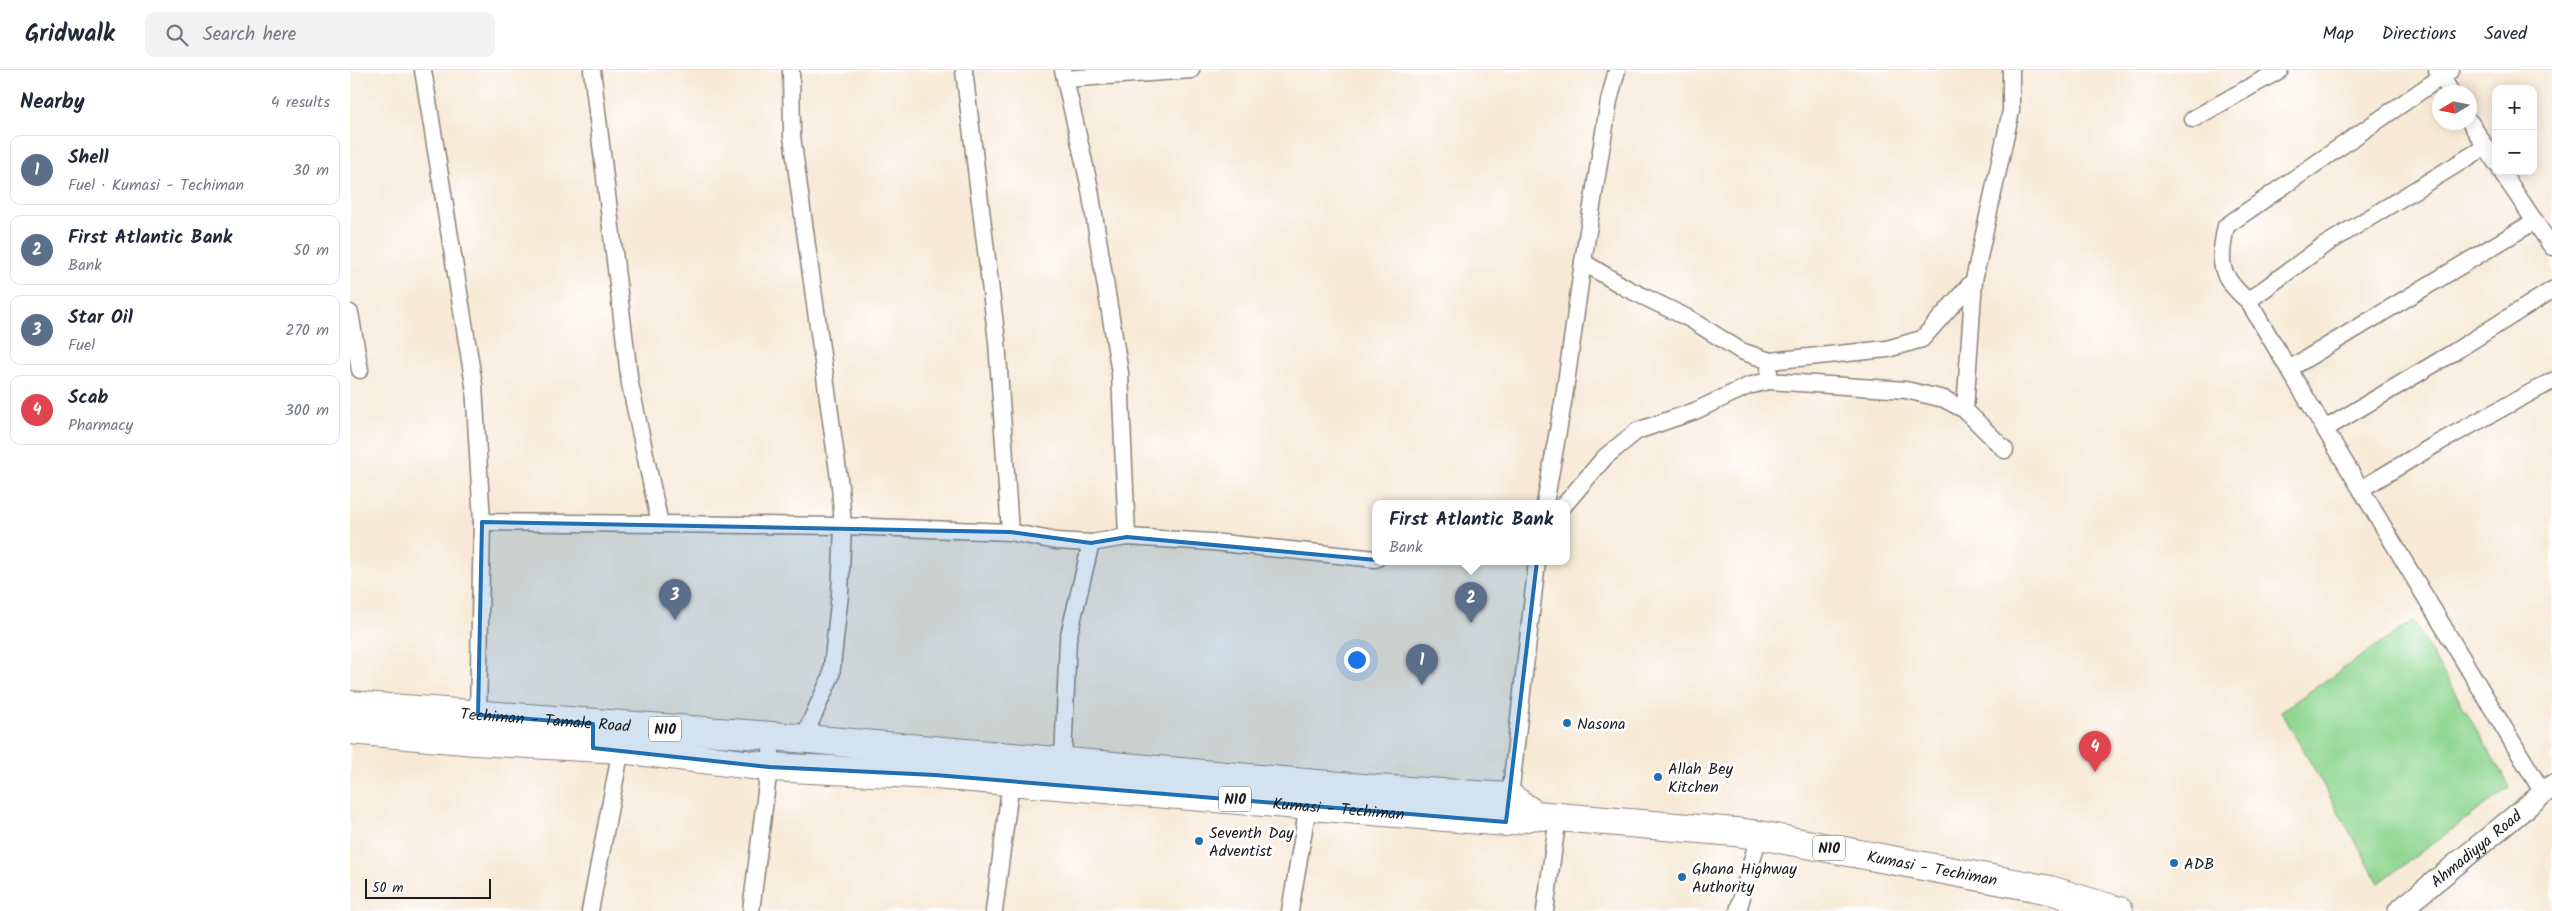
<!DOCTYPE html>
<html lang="en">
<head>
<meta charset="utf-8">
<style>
  :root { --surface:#fff; --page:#f2f2f3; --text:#1f2937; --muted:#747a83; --line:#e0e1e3; --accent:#1f6fb2 }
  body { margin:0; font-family:Kalam,sans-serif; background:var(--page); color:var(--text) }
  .controls { position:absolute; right:15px; top:15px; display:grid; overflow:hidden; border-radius:10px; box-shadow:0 2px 12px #0003 }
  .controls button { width:45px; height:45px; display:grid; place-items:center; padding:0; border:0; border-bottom:1px solid var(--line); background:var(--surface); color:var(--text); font:25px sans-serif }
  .compass { position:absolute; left:2082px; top:15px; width:45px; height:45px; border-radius:50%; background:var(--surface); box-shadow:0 2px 12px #0003; rotate:260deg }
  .scale { position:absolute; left:15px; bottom:12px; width:126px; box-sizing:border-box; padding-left:5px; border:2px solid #1c1c1c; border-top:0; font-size:14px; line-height:18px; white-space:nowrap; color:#1c1c1c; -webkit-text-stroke:4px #fff; paint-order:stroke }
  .you { position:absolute; left:1006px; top:589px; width:18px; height:18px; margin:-12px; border:4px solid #fff; border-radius:50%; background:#1a73e8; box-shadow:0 0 0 8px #1a73e833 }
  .badge { display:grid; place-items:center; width:32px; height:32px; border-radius:50%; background:var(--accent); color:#fff; font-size:16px; font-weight:700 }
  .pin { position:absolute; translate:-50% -41px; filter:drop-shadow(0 1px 2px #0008) }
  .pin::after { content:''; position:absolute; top:26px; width:18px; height:15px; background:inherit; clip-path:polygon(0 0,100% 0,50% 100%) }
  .popup { position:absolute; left:1022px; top:430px; width:198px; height:65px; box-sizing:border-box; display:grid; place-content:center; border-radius:10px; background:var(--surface); filter:drop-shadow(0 1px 4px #0005); font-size:16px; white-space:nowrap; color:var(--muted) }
  .popup b { font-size:19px; color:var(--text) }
  .popup::after { content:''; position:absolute; left:50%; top:100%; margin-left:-10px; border:10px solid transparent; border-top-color:var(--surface) }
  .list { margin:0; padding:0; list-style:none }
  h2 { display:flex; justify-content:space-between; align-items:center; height:65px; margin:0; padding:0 20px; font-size:21px }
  h2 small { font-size:16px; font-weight:400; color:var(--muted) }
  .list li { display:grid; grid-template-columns:32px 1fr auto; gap:15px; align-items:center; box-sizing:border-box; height:70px; margin:0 10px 10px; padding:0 10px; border:1px solid var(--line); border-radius:10px }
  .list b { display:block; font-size:19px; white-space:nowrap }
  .list p { margin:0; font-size:16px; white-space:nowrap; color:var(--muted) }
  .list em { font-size:16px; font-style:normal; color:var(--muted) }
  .icon { flex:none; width:28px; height:28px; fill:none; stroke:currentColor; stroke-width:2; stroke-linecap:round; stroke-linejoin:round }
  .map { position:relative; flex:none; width:2202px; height:841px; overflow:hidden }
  header { display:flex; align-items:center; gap:30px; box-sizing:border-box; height:70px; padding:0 25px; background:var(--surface); border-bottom:1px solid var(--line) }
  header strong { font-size:24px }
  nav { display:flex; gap:28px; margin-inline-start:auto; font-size:18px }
  .search { width:350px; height:45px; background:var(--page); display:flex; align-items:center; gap:12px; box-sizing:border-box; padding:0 18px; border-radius:10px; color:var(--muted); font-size:19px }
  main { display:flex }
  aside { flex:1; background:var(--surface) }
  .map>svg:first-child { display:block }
</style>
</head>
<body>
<header>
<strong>Gridwalk</strong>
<div class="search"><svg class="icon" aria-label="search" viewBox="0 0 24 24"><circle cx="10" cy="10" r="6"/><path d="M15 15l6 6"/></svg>Search here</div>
<nav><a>Map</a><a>Directions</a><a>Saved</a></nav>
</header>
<main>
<aside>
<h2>Nearby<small>4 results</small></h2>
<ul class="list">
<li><span class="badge" style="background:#5c6f8a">1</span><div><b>Shell</b><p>Fuel · Kumasi - Techiman</p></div><em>30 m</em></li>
<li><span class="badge" style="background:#5c6f8a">2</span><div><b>First Atlantic Bank</b><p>Bank</p></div><em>50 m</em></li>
<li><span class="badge" style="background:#5c6f8a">3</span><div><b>Star Oil</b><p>Fuel</p></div><em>270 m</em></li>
<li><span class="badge" style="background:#e0444e">4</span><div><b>Scab</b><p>Pharmacy</p></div><em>300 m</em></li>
</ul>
</aside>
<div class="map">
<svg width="2202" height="841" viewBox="0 0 2202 841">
  <rect width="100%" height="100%" fill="#fff"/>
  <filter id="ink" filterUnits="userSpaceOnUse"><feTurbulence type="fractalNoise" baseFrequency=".02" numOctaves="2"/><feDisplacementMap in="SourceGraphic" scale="10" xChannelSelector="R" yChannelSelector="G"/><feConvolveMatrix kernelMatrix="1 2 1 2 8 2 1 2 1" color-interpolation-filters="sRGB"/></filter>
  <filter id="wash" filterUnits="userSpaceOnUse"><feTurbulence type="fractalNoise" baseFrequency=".0096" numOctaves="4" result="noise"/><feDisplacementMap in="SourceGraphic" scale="20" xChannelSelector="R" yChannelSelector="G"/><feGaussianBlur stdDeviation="1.12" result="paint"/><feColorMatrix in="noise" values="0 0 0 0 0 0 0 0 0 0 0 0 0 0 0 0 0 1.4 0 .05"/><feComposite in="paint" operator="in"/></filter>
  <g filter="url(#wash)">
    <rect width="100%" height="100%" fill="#f7e9d6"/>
    <path fill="#90d792" stroke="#567a57" d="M2063,551L2160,717L2029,813L1931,641Z"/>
  </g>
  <g filter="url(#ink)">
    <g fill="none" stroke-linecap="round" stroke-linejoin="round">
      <defs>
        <g id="minor">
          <path d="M73,0L124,315L132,452L128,645"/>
          <path d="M242,0L280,314L310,454"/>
          <path d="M441,0L442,66L490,416L493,456L660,462"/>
          <path d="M614,0L647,271L660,462L706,471L741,473L777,467L862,472L1026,489"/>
          <path d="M713,0L739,114L770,303L777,467"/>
          <path d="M2087,0L2101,22"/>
          <path d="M2101,0L1876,156C1868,194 1869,205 1898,231L2193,723"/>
          <path d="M715,9L841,0"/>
          <path d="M1843,49L1930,0"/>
          <path d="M2120,52L2146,93"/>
          <path d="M2151,101L2202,177"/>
          <path d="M1233,192L1276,218L1340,249L1391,281L1420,291L1537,279L1572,269L1624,210L1661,41V0"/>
          <path d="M1898,231L1970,178L2135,77"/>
          <path d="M0,243L10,300"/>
          <path d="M1939,299L2185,151"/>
          <path d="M1418,311L1556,320L1594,329L1615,340L1655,380"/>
          <path d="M1615,340L1624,210"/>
          <path d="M1975,359L2104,282L2202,220"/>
          <path d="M2011,419L2088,373L2202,311"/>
          <path d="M1195,434L1214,327L1233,192L1259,31L1267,0"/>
          <path d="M1215,434L1255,387L1287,361L1345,341L1398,316L1418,311L1420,291"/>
          <path d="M132,452L493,456L490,524L481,606L453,669"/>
          <path d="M713,690L718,569L741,473"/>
          <path d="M1159,735L1187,492"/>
          <path d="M240,841L271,679"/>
          <path d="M401,841L423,666"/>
          <path d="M644,841L661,711"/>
          <path d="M940,841L958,736"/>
          <path d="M1195,841L1208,746"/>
          <path d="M1388,841L1409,765"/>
        </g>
        <g id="tertiary">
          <path id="s1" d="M2049,841L2202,716"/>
        </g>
        <g id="trunk">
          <path id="s2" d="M0,635L423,666L1025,719L1160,727L1185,745"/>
          <path id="s3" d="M0,660L125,671L271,679L419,697L585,705L1156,752L1185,745L1385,762L1409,765L1700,820L1769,841"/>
        </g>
      </defs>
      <use href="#minor" stroke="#8a8279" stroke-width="19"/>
      <use href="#tertiary" stroke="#8a8279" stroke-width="24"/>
      <use href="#trunk" stroke="#8a8279" stroke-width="30"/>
      <use href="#minor" stroke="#fff" stroke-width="16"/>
      <use href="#tertiary" stroke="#fff" stroke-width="21"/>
      <use href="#trunk" stroke="#fff" stroke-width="28"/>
    </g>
  </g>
  <path fill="#1f6fb2" fill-opacity="0.2" stroke="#1f6fb2" stroke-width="4" stroke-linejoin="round" d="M132,452L660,462L741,473L777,467L1048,492L1187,491L1156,752L585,705L419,697L243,678V654L128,645Z"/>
  <g fill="#1f6fb2" stroke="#fff" stroke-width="2">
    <circle cx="1217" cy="653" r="5"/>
    <circle cx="1308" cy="707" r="5"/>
    <circle cx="849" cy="771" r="5"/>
    <circle cx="1824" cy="793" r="5"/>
    <circle cx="1332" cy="807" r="5"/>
  </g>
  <g text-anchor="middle" stroke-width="5" stroke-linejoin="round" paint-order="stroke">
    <g fill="#fff" stroke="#606060" stroke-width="1">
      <rect x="299" y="646.5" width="32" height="25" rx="4"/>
      <rect x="869" y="716.5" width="32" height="25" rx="4"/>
      <rect x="1463" y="765.5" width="32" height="25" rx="4"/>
    </g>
    <g font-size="15" font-weight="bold" fill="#1c1c1c">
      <text x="315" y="664">N10</text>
      <text x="885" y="734">N10</text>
      <text x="1479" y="783">N10</text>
    </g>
    <g font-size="16" fill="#1c1c1c" stroke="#fff">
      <text dy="6" stroke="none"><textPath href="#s2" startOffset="196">Techiman - Tamale Road</textPath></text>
      <text dy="6" stroke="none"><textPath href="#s3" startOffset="992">Kumasi - Techiman</textPath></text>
      <text dy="6" stroke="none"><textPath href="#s1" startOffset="99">Ahmadiyya Road</textPath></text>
      <text dy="6" stroke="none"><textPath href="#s3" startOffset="1591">Kumasi - Techiman</textPath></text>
    </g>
    <g font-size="16" fill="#1c1c1c" stroke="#fff" text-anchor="start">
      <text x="1227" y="659">Nasona</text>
      <text x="1318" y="704">Allah Bey<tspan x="1318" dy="18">Kitchen</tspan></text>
      <text x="859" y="768">Seventh Day<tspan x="859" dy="18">Adventist</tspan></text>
      <text x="1834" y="799">ADB</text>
      <text x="1342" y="804">Ghana Highway<tspan x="1342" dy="18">Authority</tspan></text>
    </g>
  </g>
</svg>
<div class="controls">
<button>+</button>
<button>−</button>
</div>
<svg class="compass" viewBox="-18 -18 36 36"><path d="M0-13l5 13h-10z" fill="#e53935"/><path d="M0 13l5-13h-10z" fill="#747a83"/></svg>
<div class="scale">50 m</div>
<div class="you"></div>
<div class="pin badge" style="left:1072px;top:615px;background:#5c6f8a">1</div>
<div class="pin badge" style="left:1121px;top:553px;background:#5c6f8a">2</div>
<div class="popup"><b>First Atlantic Bank</b>Bank</div>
<div class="pin badge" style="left:325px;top:550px;background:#5c6f8a">3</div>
<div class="pin badge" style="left:1745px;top:702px;background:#e0444e">4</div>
</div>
</main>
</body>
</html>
